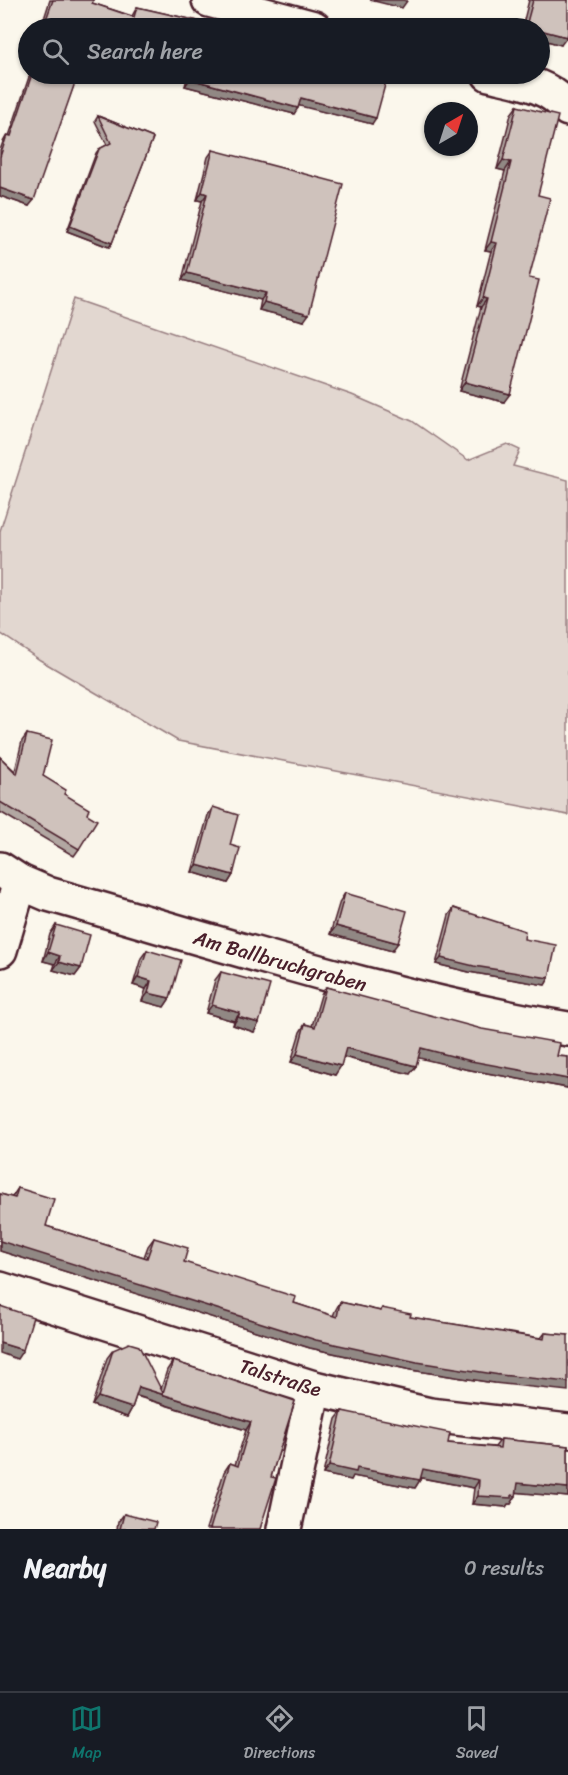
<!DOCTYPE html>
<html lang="en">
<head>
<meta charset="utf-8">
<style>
  :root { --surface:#171b24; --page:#242831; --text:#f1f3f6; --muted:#9ea1a6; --line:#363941; --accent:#0f766e }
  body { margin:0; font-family:Sriracha,sans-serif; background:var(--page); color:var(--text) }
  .compass { position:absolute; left:424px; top:102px; width:54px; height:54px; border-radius:50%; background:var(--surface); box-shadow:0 2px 4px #0004; rotate:39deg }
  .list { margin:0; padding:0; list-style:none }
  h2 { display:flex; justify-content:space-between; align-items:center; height:78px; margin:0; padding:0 24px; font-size:26px }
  h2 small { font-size:20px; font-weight:400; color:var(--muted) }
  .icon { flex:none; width:33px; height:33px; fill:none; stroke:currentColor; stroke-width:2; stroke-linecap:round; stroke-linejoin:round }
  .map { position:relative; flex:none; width:568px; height:1529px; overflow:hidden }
  .search { position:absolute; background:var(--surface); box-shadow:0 2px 4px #0004; left:18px; right:18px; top:18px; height:66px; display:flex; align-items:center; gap:15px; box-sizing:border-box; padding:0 21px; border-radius:33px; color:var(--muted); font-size:22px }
  .sheet { height:162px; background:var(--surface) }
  nav { display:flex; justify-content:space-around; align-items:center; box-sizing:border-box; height:84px; border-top:2px solid var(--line); background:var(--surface); font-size:16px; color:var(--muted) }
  nav a { display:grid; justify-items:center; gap:3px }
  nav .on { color:var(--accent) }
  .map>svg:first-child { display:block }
</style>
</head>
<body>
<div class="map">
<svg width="568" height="1529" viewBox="0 0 568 1529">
  <rect width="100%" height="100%" fill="#fbf7ec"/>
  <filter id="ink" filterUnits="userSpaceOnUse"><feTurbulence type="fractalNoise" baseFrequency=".0167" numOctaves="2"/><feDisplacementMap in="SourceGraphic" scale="12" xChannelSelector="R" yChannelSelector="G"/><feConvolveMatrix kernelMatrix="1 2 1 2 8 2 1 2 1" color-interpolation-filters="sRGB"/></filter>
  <g filter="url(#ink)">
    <path fill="#e2d7d0" stroke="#967b7e" stroke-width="1.5" d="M74,299L352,395L412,421L468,460L507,444L520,450L513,466L568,480V815L178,741L40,660L0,633V531Z"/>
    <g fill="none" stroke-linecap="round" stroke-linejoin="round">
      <defs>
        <g id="minor">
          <path d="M209,0L314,28"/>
          <path d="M489,74C518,81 549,84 568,109"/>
          <path id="s1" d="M0,869L20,882L48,894C220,943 392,999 568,1029"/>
          <path d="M0,950L20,882"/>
          <path id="s2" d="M0,1289L314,1388L430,1415L568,1431"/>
          <path d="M284,1529L314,1388"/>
        </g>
      </defs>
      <use href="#minor" stroke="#4a1f2b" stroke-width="38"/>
      <use href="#minor" stroke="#fbf7ec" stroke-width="33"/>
    </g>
    <g fill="#b2a7a2" stroke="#4a1f2b" stroke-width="1.5">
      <path d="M50,0H93L92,3L132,16L137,7L229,28H41Z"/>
      <path d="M529,0H568L561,45L540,39V28H522Z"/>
      <path d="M30,74H78L29,206L0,196V150L3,142L7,135L9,136Z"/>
      <path d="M184,74H363L372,124L299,105L294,114L185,86L188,74Z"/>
      <path d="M517,106L538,195L529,278L504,402L459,391L481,307L477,306L491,251L485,250L505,171L497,169L511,114Z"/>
      <path d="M98,116L153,138L112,243L109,247L67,231L96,153L99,149L107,145L95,121Z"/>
      <path d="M213,150L304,321L259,310L261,300L182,280L202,201L197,200L208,157Z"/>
      <path d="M27,734L43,776L64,794L79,849L74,856L0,812V757L15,771L22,741Z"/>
      <path d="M213,807L233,875L228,883L192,872L208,815Z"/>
      <path d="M345,893L392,951L330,934L340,901Z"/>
      <path d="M454,908L524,939L549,978L545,985L469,972L436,964L449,915Z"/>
      <path d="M56,925L81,968L75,976L53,970L55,964L43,961L50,934Z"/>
      <path d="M147,950L170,998L164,1007L142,1001L146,989L133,985L141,958Z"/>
      <path d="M221,972L259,1023L254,1032L233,1025L234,1021L206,1013L215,980Z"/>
      <path d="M326,987L557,1056L568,1057V1088L465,1069L418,1057L416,1066L410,1074L343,1057L335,1075L291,1062L300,1032L305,1024L312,1026L321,995Z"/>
      <path d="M18,1188L46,1226L144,1257L148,1246L154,1238L184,1262L294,1303L333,1316L335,1311L340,1302L380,1311L382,1308L410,1317L541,1338L545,1333L568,1335L494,1383L411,1370L310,1348L0,1251V1194L12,1197Z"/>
      <path d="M113,1350L161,1389L167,1370L173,1361L295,1401L271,1477L260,1529H206L224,1472L230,1463L235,1465L246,1430L136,1396L132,1408L127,1417L92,1405L107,1358Z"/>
      <path d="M342,1411L448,1443L495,1447L501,1439L568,1446V1497L517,1492L511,1504H508L506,1507L472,1504L474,1488L421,1478L415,1488L353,1476L351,1480L323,1474L336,1419Z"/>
      <path d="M124,1514L154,1529H117L118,1522Z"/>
    </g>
    <g fill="#918884" stroke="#4a1f2b" stroke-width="1.5">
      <path d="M370,0H403L407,1L402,8Z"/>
      <path d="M540,30L567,37L561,45L540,39Z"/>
      <path d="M190,79L298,108L294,114L185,86Z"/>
      <path d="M301,98L376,118L372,124L296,105Z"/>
      <path d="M503,160L511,162L505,171L497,169Z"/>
      <path d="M0,188L34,200L29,206L0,196Z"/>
      <path d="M202,192L207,194L202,201L197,200Z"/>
      <path d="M70,226L112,243L109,247L67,231Z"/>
      <path d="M491,242L497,243L491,251L485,250Z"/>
      <path d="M187,273L266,293L261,300L182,280Z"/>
      <path d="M483,298L487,299L481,307L477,306Z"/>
      <path d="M264,302L309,314L304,321L259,310Z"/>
      <path d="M465,382L510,394L504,402L459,391Z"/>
      <path d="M197,865L233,875L228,883L192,872Z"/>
      <path d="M336,926L398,943L392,951L330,934Z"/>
      <path d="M48,952L60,956L55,964L43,961Z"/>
      <path d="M441,958L549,978L545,985L469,972L436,964Z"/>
      <path d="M59,962L81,968L75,976L53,970Z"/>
      <path d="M138,977L151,981L146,989L133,985Z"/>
      <path d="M148,993L170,998L164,1007L142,1001Z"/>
      <path d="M212,1005L240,1013L234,1021L206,1013Z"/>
      <path d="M238,1017L259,1023L254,1032L233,1025Z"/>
      <path d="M346,1048L416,1066L410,1074L340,1056Z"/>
      <path d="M421,1048L568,1079V1088L465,1069L415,1057Z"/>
      <path d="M297,1054L341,1066L335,1075L291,1062Z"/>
      <path d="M0,1241L568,1382V1391L494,1383L411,1370L310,1348L0,1251Z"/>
      <path d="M0,1343L23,1350L17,1359L0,1353Z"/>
      <path d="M139,1387L251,1422L246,1430L134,1395Z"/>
      <path d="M98,1397L132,1408L127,1417L92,1405Z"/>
      <path d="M329,1466L357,1468L420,1480L415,1488L353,1476L351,1480L323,1474Z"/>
      <path d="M423,1469L479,1480L474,1488L417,1477Z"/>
      <path d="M518,1483L568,1488V1497L512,1492Z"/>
      <path d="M512,1495L516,1496L511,1504H508L506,1507L472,1504L478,1496Z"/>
    </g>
    <g fill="#cfc2bc" stroke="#4a1f2b" stroke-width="1.5">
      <path d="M53,0H93L92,3L134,17L137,7L229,28H43Z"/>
      <path d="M533,0H568V33L567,37L540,30V28H535L526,26Z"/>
      <path d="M32,74H78L34,200L0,188V157L7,135L11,136Z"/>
      <path d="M191,74H363L365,77L370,74H388L376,118L301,98L298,108L190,79Z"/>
      <path d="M517,106L558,116L538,195L550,198L529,278L539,280L510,394L465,382L487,299L483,298L497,243L491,242L511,162L503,160Z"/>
      <path d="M98,116L153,138L112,243L70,226L99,149L111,143Z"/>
      <path d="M213,150L343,184L309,314L264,302L266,293L187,273L207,194L202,192Z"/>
      <path d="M27,734L52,740L43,776L66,790L64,794L89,809L87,814L97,820L79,849L0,802V757L17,774Z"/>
      <path d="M213,807L238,815L230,845L240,848L233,875L197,865Z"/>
      <path d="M345,893L407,911L398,943L336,926Z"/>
      <path d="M454,908L522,930L525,931L524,939L556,945L549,978L474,966L441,958Z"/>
      <path d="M56,925L90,935L81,968L59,962L60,956L48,952Z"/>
      <path d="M147,950L181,960L170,998L148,993L151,981L138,977Z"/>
      <path d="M221,972L270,985L259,1023L238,1017L240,1013L212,1005Z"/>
      <path d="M326,987L482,1029L560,1043L557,1056L568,1057V1079L471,1061L421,1048L416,1066L346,1048L341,1066L297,1054L305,1024L315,1027Z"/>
      <path d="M18,1188L54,1199L46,1226L147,1258L154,1238L188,1248L184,1262L296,1297L294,1303L337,1317L340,1302L381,1311L382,1308L411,1314L410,1317L544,1339L545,1333L568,1335V1382L500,1375L417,1362L316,1340L0,1241V1194L15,1198Z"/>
      <path d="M0,1306L33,1317L23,1350L0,1343Z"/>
      <path d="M129,1343L139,1346L163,1393L173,1361L295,1401L271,1477L276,1478L260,1529H210L230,1463L238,1466L251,1422L139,1387L132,1408L98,1397L113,1350Z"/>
      <path d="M342,1411L450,1433L448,1443L500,1448L501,1439L568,1446V1488L518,1483L516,1496L512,1495V1498L478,1496L479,1480L423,1469L420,1480L357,1468L356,1472L329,1466Z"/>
      <path d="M124,1514L156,1522L154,1529H120Z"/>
    </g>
  </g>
  <g text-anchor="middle" stroke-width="4.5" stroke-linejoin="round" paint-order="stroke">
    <g font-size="20" fill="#4a1f2b" stroke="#fbf7ec">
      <text dy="7" stroke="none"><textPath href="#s1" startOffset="296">Am Ballbruchgraben</textPath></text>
      <text dy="7" stroke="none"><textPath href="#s2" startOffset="294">Talstraße</textPath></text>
    </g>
  </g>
</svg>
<svg class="compass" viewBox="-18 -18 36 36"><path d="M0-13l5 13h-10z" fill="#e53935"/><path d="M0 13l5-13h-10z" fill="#9ea1a6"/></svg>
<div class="search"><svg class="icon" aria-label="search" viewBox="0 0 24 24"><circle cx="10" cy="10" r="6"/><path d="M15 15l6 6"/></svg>Search here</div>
</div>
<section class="sheet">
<h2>Nearby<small>0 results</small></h2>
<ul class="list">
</ul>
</section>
<nav>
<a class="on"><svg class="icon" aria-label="map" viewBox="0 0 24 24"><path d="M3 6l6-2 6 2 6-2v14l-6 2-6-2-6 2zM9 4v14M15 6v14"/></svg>Map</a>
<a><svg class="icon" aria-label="directions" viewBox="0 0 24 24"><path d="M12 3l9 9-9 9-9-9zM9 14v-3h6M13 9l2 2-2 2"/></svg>Directions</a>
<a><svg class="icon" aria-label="saved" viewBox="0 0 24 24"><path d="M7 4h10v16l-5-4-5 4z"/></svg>Saved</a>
</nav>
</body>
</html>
